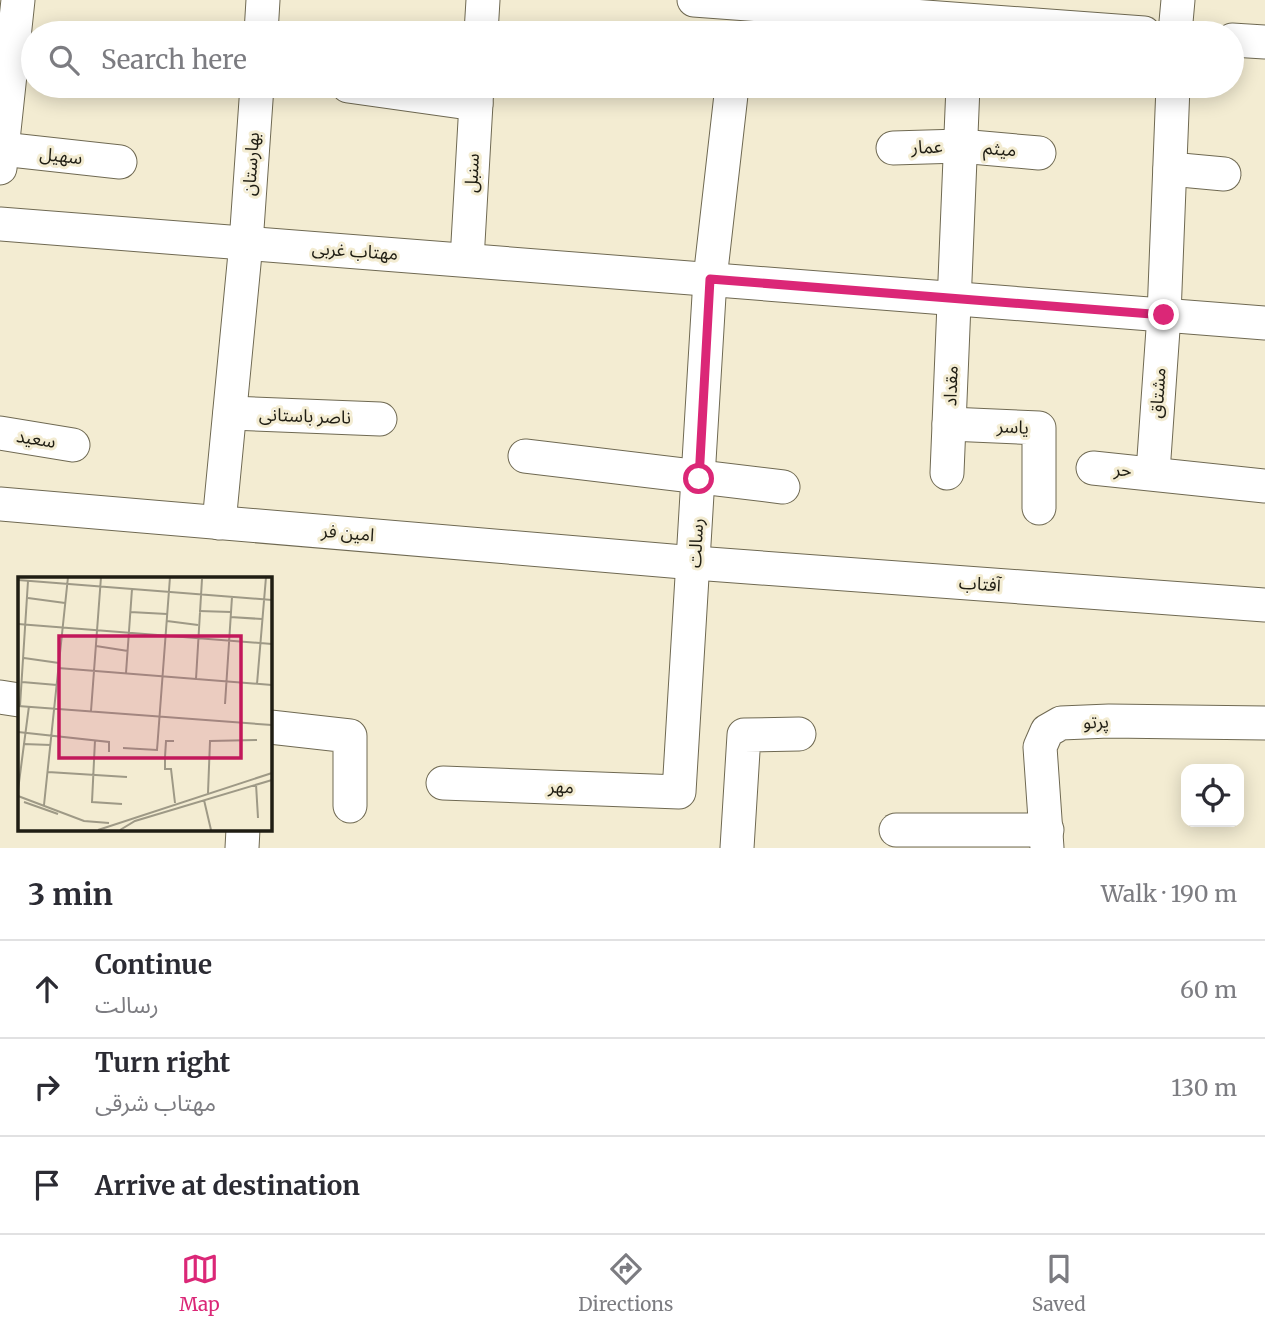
<!DOCTYPE html>
<html lang="en">
<head>
<meta charset="utf-8">
<style>
  :root { --surface:#fff; --page:#f2f2f3; --text:#2b2b33; --muted:#7c7c81; --line:#e1e1e2; --accent:#db2777 }
  body { margin:0; font-family:Merriweather,"Noto Sans Arabic",serif; background:var(--page); color:var(--text) }
  .controls { position:absolute; right:21px; bottom:21px; display:grid; overflow:hidden; border-radius:14px; box-shadow:0 4px 18px #0003 }
  .controls button { width:63px; height:63px; display:grid; place-items:center; padding:0; border:0; border-bottom:2px solid var(--line); background:var(--surface); color:var(--text); font:35px sans-serif }
  .stop { position:absolute; width:21px; height:21px; margin:-16px; border:5px solid #db2777; border-radius:50%; background:#fff }
  .stop.end { background:#db2777; border-color:#fff; box-shadow:0 2px 7px #0008 }
  .list { margin:0; padding:0; list-style:none }
  h2 { display:flex; justify-content:space-between; align-items:center; height:91px; margin:0; padding:0 28px; font-size:30px }
  h2 small { font-size:23px; font-weight:400; color:var(--muted) }
  .list li { display:grid; grid-template-columns:46px 1fr auto; gap:21px; align-items:center; box-sizing:border-box; height:98px; padding:0 28px; border-top:2px solid var(--line) }
  .list b { display:block; font-size:26px; white-space:nowrap }
  .list p { margin:0; font-size:23px; white-space:nowrap; color:var(--muted) }
  .list em { font-size:23px; font-style:normal; color:var(--muted) }
  .icon { flex:none; width:38px; height:38px; fill:none; stroke:currentColor; stroke-width:2; stroke-linecap:round; stroke-linejoin:round }
  .map { position:relative; flex:none; width:1265px; height:848px; overflow:hidden }
  .search { position:absolute; background:var(--surface); box-shadow:0 4px 18px #0003; left:21px; right:21px; top:21px; height:77px; display:flex; align-items:center; gap:18px; box-sizing:border-box; padding:0 24px; border-radius:38px; color:var(--muted); font-size:26px }
  .sheet { height:385px; background:var(--surface) }
  nav { display:flex; justify-content:space-around; align-items:center; box-sizing:border-box; height:98px; border-top:2px solid var(--line); background:var(--surface); font-size:19px; color:var(--muted) }
  nav a { display:grid; justify-items:center; gap:4px }
  nav .on { color:var(--accent) }
  .map>svg:first-child { display:block }
</style>
</head>
<body>
<div class="map">
<svg width="1265" height="848" viewBox="0 0 1265 848">
  <rect width="100%" height="100%" fill="#f3ecd2"/>
  <g fill="none" stroke-linecap="round" stroke-linejoin="round">
    <defs>
      <g id="minor">
        <path d="M694,0L1144,33"/>
        <path d="M261,33L263,0"/>
        <path d="M481,33L483,0"/>
        <path d="M1175,33L1178,0"/>
        <path d="M1232,40L1265,42"/>
        <path d="M348,86L476,104"/>
        <path d="M893,148L960,146L1039,153"/>
        <path d="M2,149L120,162"/>
        <path d="M0,168L18,0"/>
        <path d="M1170,169L1224,174"/>
        <path d="M0,224L1265,323"/>
        <path d="M467,260L477,86"/>
        <path d="M230,413L380,419"/>
        <path d="M949,424L1039,428V508"/>
        <path d="M0,433L73,445"/>
        <path d="M525,456L783,487"/>
        <path d="M1093,468L1265,486"/>
        <path d="M1153,472L1164,315L1173,86"/>
        <path d="M947,473L963,86"/>
        <path d="M0,504L695,563L1265,605"/>
        <path d="M219,523L246,243L257,86"/>
        <path d="M0,697L19,700"/>
        <path d="M270,727L350,736V806"/>
        <path d="M443,783L679,792L710,279L732,86"/>
        <path d="M896,830H1047"/>
        <path d="M242,848L243,829"/>
        <path d="M737,848L744,735L799,734"/>
        <path d="M1047,848L1040,747L1047,731L1061,723L1109,721L1265,723"/>
      </g>
    </defs>
    <use href="#minor" stroke="#6f6952" stroke-width="35"/>
    <use href="#minor" stroke="#fff" stroke-width="33"/>
  </g>
  <g fill="none" stroke-linecap="round" stroke-linejoin="round">
    <path stroke="#db2777" stroke-width="9" d="M699,479L710,279L1164,315"/>
  </g>
  <g text-anchor="middle" stroke-width="6" stroke-linejoin="round" paint-order="stroke">
    <g font-size="18" fill="#1f1d13" stroke="#f3ecd2">
      <text transform="translate(927 147) rotate(-2)" y="6">عمار</text>
      <text transform="translate(1000 149) rotate(5)" y="6">میثم</text>
      <text transform="translate(61 156) rotate(6)" y="6">سهیل</text>
      <text transform="translate(251 164) rotate(-86)" y="6">بهارستان</text>
      <text transform="translate(472 173) rotate(-87)" y="6">سنبل</text>
      <text transform="translate(355 251) rotate(4)" y="6">مهتاب غربی</text>
      <text transform="translate(951 386) rotate(-88)" y="6">مقداد</text>
      <text transform="translate(1158 393) rotate(-86)" y="6">مشتاق</text>
      <text transform="translate(305 416) rotate(2)" y="6">ناصر باستانی</text>
      <text transform="translate(1013 427) rotate(3)" y="6">یاسر</text>
      <text transform="translate(36 439) rotate(9)" y="6">سعید</text>
      <text transform="translate(1123 470) rotate(4)" y="6">حر</text>
      <text transform="translate(348 533) rotate(5)" y="6">امین فر</text>
      <text transform="translate(696 543) rotate(-87)" y="6">رسالت</text>
      <text transform="translate(980 584) rotate(4)" y="6">آفتاب</text>
      <text transform="translate(1096 722) rotate(-2)" y="6">پرتو</text>
      <text transform="translate(561 787) rotate(2)" y="6">مهر</text>
    </g>
  </g>
  <g transform="translate(18 577)">
    <rect width="254" height="254" fill="#f3ecd2"/>
    <path fill="none" stroke="#9e9986" stroke-width="2" d="M0,3L254,23M10,21L47,26M181,34L213,35M112,35L149,37M212,40L244,42M149,44L180,48M0,47L254,67M78,69L110,74M6,81L41,86M40,91L254,108M108,96L114,12M178,102L184,2M4,105L39,108M239,107L248,0M207,127L214,20M0,129L254,148M2,129L10,4M73,134L83,0M0,155L91,165V175M77,163L74,225L104,227M156,164H148L147,180V192H153L157,226M5,167L33,168M105,171L139,173L152,0M30,195L109,200M238,207L240,241M0,213L11,129M190,216L192,164L239,163M0,219L66,244L91,246M186,223L193,253M6,225L40,237M26,228L50,0M80,253L254,196M102,253L117,244L254,203"/>
    <path fill="#c2185b" fill-opacity="0.15" stroke="#c2185b" stroke-width="3.5" d="M41,59H223V181H41Z"/>
    <rect width="254" height="254" fill="none" stroke="#1f1d13" stroke-width="3.5"/>
  </g>
</svg>
<div class="controls">
<button><svg class="icon" aria-label="locate" viewBox="0 0 24 24"><circle cx="12" cy="12" r="6"/><path d="M12 2v4M12 18v4M2 12h4M18 12h4"/></svg></button>
</div>
<div class="stop" style="left:699px;top:479px"></div>
<div class="stop end" style="left:1164px;top:315px"></div>
<div class="search"><svg class="icon" aria-label="search" viewBox="0 0 24 24"><circle cx="10" cy="10" r="6"/><path d="M15 15l6 6"/></svg>Search here</div>
</div>
<section class="sheet">
<h2>3 min<small>Walk · 190 m</small></h2>
<ul class="list">
<li><svg class="icon" aria-label="ahead" viewBox="0 0 24 24"><path d="M12 20V5M6 11l6-6 6 6"/></svg><div><b>Continue</b><p>رسالت</p></div><em>60 m</em></li>
<li><svg class="icon" aria-label="right" viewBox="0 0 24 24"><path d="M7 20v-9h11M14 6l5 5-5 5"/></svg><div><b>Turn right</b><p>مهتاب شرقی</p></div><em>130 m</em></li>
<li><svg class="icon" aria-label="arrive" viewBox="0 0 24 24"><path d="M6 21V4h12l-3 4 3 4H6"/></svg><div><b>Arrive at destination</b></div></li>
</ul>
</section>
<nav>
<a class="on"><svg class="icon" aria-label="map" viewBox="0 0 24 24"><path d="M3 6l6-2 6 2 6-2v14l-6 2-6-2-6 2zM9 4v14M15 6v14"/></svg>Map</a>
<a><svg class="icon" aria-label="directions" viewBox="0 0 24 24"><path d="M12 3l9 9-9 9-9-9zM9 14v-3h6M13 9l2 2-2 2"/></svg>Directions</a>
<a><svg class="icon" aria-label="saved" viewBox="0 0 24 24"><path d="M7 4h10v16l-5-4-5 4z"/></svg>Saved</a>
</nav>
</body>
</html>
